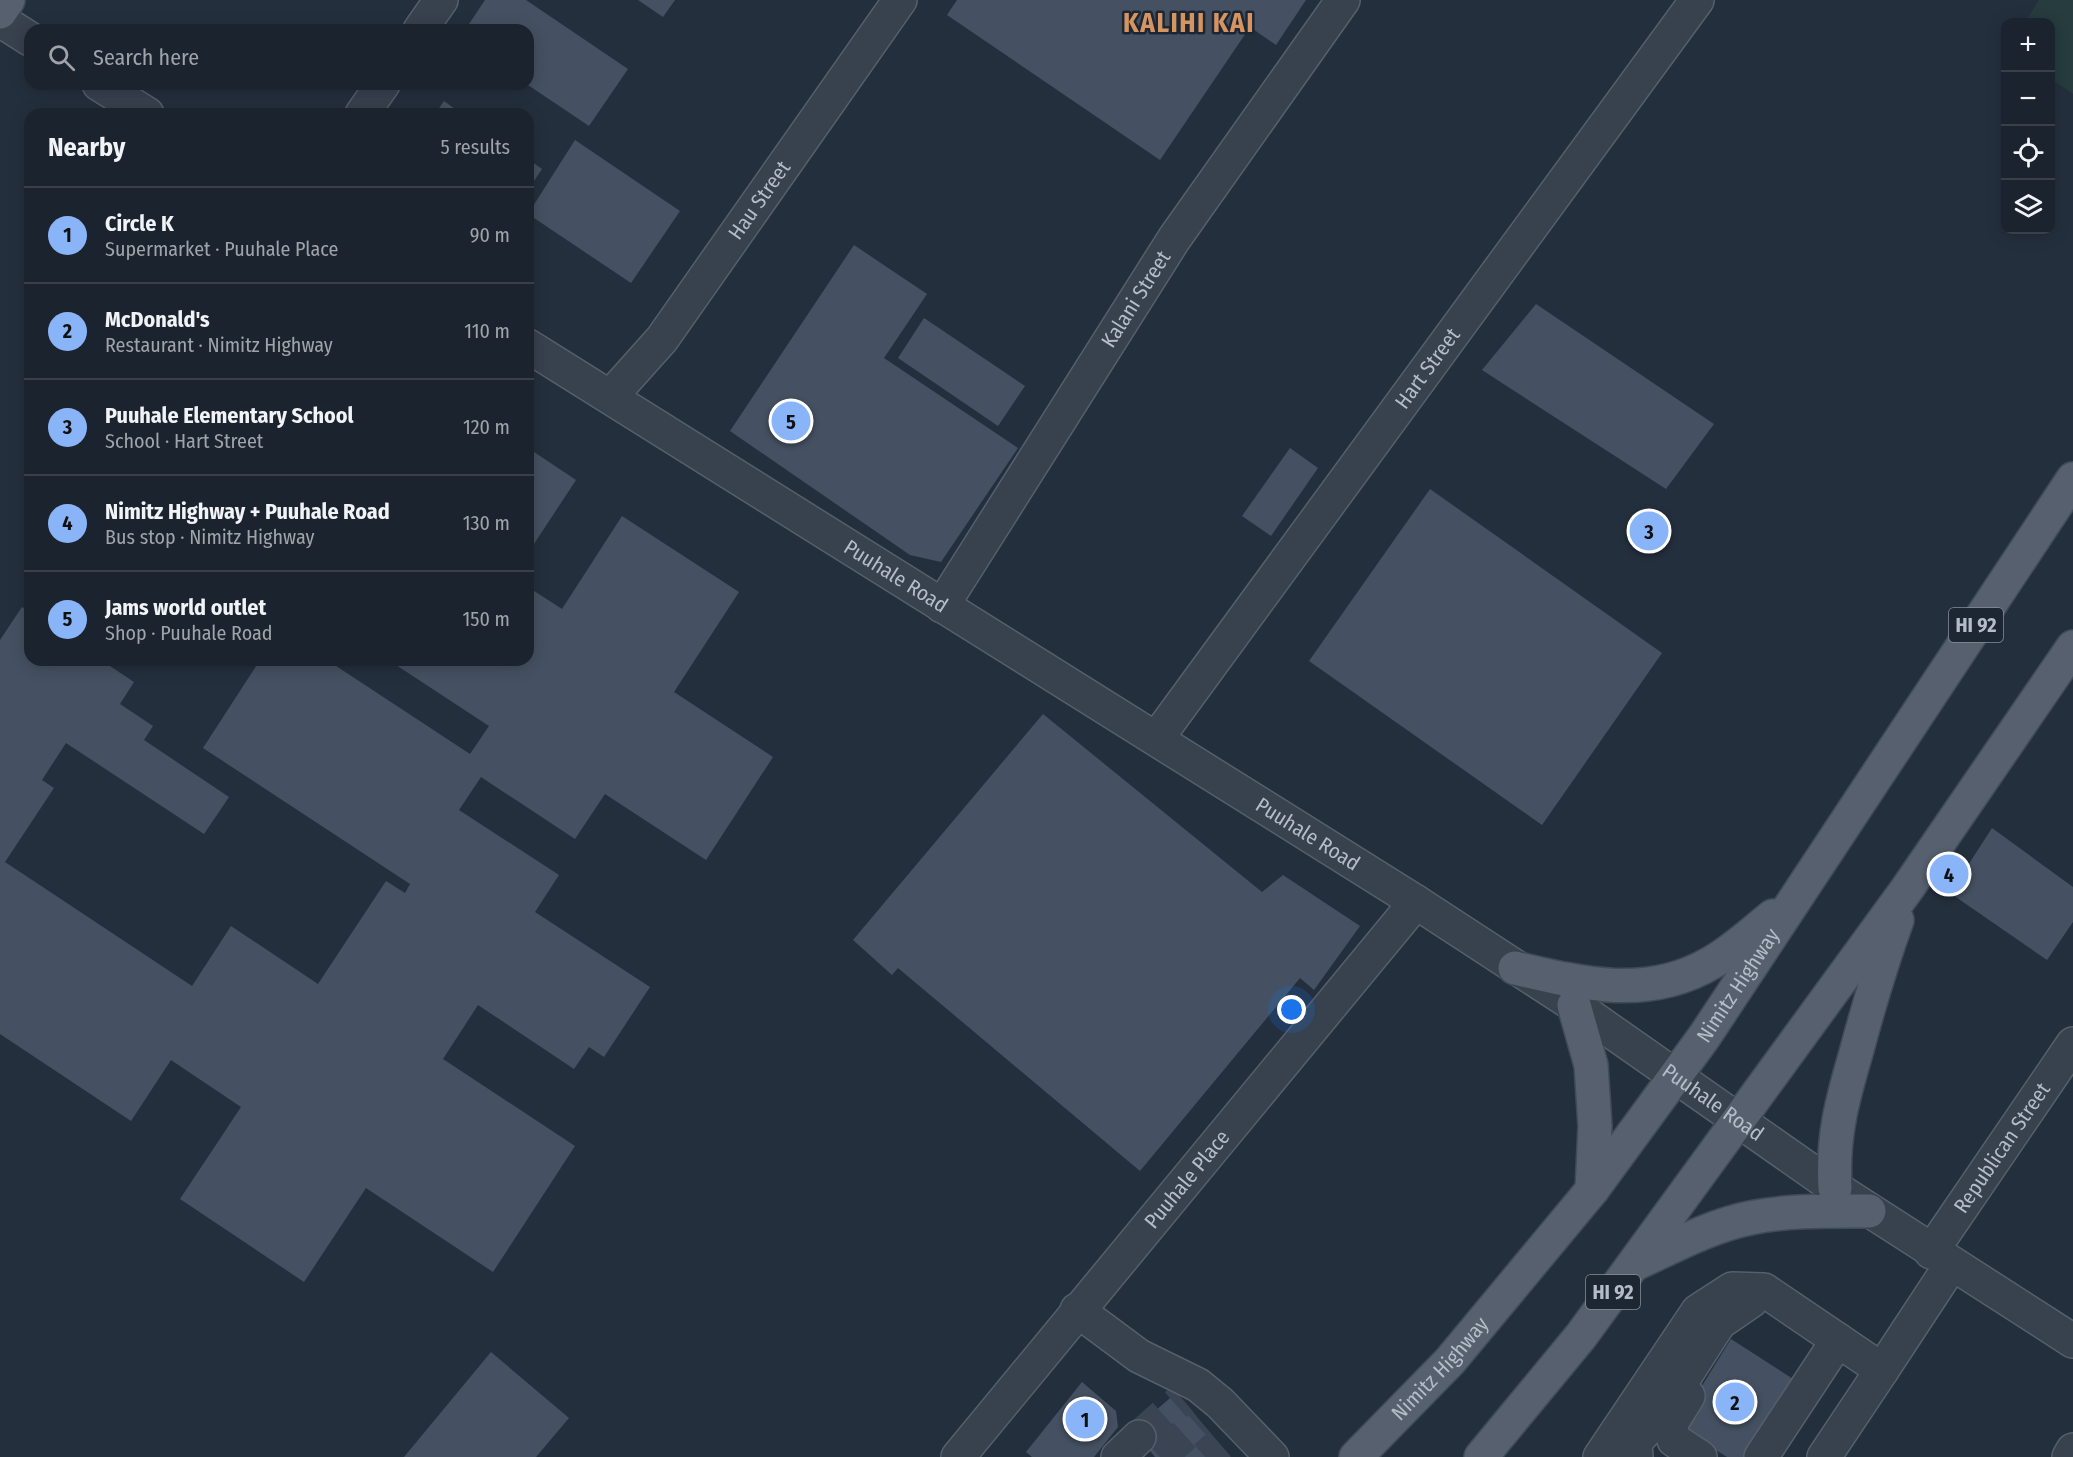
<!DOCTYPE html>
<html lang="en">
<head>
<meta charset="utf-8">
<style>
  :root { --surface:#1b232e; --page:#242b36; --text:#f1f3f6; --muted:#a0a4aa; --line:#39404a; --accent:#8ab4f8 }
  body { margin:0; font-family:"Fira Sans Condensed",sans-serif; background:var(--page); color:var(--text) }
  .controls { position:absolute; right:18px; top:18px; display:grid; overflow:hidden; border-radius:12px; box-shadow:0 3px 15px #0003 }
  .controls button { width:54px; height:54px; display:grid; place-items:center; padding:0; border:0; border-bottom:2px solid var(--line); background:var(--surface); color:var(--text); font:30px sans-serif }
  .you { position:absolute; left:1292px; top:1010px; width:21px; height:21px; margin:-15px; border:4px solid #fff; border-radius:50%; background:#1a73e8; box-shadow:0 0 0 9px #1a73e833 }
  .badge { display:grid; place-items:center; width:39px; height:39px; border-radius:50%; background:var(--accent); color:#111; font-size:20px; font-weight:700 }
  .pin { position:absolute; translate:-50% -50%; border:3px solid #fff; box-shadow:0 2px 6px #0006 }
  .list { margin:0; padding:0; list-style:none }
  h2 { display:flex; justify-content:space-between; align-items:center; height:78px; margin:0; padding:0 24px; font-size:26px }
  h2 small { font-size:20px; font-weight:400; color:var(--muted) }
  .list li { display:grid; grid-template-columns:39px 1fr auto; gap:18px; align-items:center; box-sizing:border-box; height:96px; padding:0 24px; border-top:2px solid var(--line) }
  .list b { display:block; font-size:22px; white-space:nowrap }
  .list p { margin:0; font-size:20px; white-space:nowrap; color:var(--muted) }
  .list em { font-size:20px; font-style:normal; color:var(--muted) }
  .icon { flex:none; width:33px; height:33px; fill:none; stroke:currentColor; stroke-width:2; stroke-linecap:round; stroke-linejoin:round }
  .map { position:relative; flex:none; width:2073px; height:1457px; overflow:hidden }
  .search { position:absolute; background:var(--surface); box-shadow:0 3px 15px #0003; left:24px; top:24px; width:510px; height:66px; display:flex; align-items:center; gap:15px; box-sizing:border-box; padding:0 21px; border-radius:18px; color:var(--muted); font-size:22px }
  .panel { position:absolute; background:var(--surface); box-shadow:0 3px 15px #0003; left:24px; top:108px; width:510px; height:558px; border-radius:18px }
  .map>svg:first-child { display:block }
</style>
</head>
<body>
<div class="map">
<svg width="2073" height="1457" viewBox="0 0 2073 1457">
  <rect width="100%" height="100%" fill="#242f3e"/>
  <path fill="#263c3f" d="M2039,0H2073V94L2051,79L2050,22H2025Z"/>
  <g fill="#455162">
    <path d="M485,0H526L628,69L589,126L528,85V30H465Z"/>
    <path d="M638,0H675L663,17Z"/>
    <path d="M957,0H1306L1276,45L1250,27L1160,160L947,15Z"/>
    <path d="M444,101L462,114H435Z"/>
    <path d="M575,140L680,211L631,283L528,214Z"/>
    <path d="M528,159L542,169L528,190Z"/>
    <path d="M854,245L927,294L884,358L1018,448L941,562L910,555L730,431Z"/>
    <path d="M1536,304L1714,424L1666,489L1482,370Z"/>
    <path d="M924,318L1025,386L998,426L898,358Z"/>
    <path d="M528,448L576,480L528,553Z"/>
    <path d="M1290,448L1318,468L1271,536L1242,516Z"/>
    <path d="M1430,489L1662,653L1542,825L1309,661Z"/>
    <path d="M622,516L739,592L674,692L773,757L706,860L605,794L575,839L481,777L459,810L559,875L535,912L650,987L604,1057L589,1047L574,1069L478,1005L443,1059L575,1146L493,1272L366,1188L304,1282L180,1199L241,1107L171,1060L131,1121L0,1034V640L22,607L30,612V660H101L134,682L120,704L153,726L144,740L229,797L204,834L66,743L42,780L54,788L5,862L192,986L231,926L318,984L386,881L405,893L410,884L203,748L260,660H327L470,754L489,726L396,665L400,660H528V587L562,609Z"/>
    <path d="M1043,714L1262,892L1283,875L1360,926L1314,990L1300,978L1140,1171L898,968L892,975L853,940Z"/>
    <path d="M1992,828L2073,887V922L2047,960L1950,893Z"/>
    <path d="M1731,1339L1793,1379L1744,1457H1727L1677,1426Z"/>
    <path d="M491,1352L569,1418L536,1457H404Z"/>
    <path d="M1082,1382L1116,1411L1118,1427L1094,1457H1032L1026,1452Z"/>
    <path d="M1176,1393L1182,1399L1230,1457H1155L1133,1430Z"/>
  </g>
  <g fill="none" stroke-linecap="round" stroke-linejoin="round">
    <g stroke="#3a4453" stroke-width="33" stroke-dasharray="33 16" stroke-linecap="butt">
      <path d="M1139,1437L1182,1399"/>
      <path d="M1160,1457L1200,1421"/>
      <path d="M1205,1457L1220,1444"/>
    </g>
    <defs>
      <g id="minor">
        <path d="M0,20L30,39"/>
        <path d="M420,30L441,0"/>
        <path d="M99,84L147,114"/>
        <path d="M362,114L383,84"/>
        <path id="s1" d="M528,346L1416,902L1574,1005L1835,1188L2073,1341"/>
        <path id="s2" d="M611,396L662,339L900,0"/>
        <path id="s3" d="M942,606L1174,239L1343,0"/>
        <path id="s4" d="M1157,738L1697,0"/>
        <path id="s5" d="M1931,1252L2073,1044"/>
        <path d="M1077,1310L1139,1356L1198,1385L1220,1403L1272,1457"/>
        <path d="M1688,1396L1670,1425L1674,1440L1700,1457"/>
        <path id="s6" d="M958,1457L1416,902"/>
        <path d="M1118,1457L1139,1437"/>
        <path d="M1600,1457L1698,1311L1732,1289L1764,1290L1882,1370L1951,1265"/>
        <path d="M1636,1457L1635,1442L1660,1415L1719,1323L1751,1301"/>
        <path d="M1761,1457L1838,1340"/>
        <path d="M1824,1457L1882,1370"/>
        <path d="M2069,1457L2073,1450"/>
      </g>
      <g id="major">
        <path d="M0,12L8,0"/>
        <path d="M1515,968C1582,984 1648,1000 1711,963C1733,951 1753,932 1773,916"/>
        <path d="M1574,1005L1591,1065L1595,1126L1592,1190"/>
        <path d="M1835,1188C1832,1137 1842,1101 1856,1053C1868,1008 1881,964 1897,920"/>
        <path d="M1635,1264C1672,1247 1710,1226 1750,1218C1789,1210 1829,1211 1869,1211"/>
        <path id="s7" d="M1356,1457L1450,1361L1592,1190L1704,1037L2073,479"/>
        <path d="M1481,1457L1581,1336L1907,889L2073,647"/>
      </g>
    </defs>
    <use href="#minor" stroke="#565f6c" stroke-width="36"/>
    <use href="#major" stroke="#414a57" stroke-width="36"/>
    <use href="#minor" stroke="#38414e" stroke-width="33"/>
    <use href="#major" stroke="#56606e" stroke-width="33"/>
  </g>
  <g text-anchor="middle" stroke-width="5" stroke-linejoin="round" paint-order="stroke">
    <g fill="#1d2633" stroke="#878f9c" stroke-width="1.5">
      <rect x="1949" y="608" width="54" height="34" rx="4.5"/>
      <rect x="1586" y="1275" width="54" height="34" rx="4.5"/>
    </g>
    <g font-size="20" font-weight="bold" fill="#b4bcc9">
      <text x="1976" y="632">HI 92</text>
      <text x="1613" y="1299">HI 92</text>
    </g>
    <g font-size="21" fill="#b4bcc9" stroke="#1d2633">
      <text dy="7" stroke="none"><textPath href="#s2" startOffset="246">Hau Street</textPath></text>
      <text dy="7" stroke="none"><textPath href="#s3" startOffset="363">Kalani Street</textPath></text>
      <text dy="7" stroke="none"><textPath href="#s4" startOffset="458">Hart Street</textPath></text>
      <text dy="7" stroke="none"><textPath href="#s1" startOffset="434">Puuhale Road</textPath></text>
      <text dy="7" stroke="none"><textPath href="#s1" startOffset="920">Puuhale Road</textPath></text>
      <text dy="7" stroke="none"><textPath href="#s7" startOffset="608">Nimitz Highway</textPath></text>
      <text dy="7" stroke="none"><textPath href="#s1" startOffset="1406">Puuhale Road</textPath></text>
      <text dy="7" stroke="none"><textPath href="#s5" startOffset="126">Republican Street</textPath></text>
      <text dy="7" stroke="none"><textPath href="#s6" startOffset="360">Puuhale Place</textPath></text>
      <text dy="7" stroke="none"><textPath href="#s7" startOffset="122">Nimitz Highway</textPath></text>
    </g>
    <g font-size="27" font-weight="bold" letter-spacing="1.5" fill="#d59563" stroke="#1d2633">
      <text x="1189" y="32">KALIHI KAI</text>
    </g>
  </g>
</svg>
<div class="controls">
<button>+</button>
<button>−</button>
<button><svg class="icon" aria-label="locate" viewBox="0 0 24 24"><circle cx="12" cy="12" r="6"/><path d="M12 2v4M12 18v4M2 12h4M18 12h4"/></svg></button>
<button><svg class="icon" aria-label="layers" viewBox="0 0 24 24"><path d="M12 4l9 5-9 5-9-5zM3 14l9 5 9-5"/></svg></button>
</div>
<div class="you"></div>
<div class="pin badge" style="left:1085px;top:1419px">1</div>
<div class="pin badge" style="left:1735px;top:1402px">2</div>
<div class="pin badge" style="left:1649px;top:531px">3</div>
<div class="pin badge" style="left:1949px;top:874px">4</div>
<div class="pin badge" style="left:791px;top:421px">5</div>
<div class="search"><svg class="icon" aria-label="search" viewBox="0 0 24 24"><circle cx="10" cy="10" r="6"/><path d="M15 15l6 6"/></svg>Search here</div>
<section class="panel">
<h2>Nearby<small>5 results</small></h2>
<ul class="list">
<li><span class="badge">1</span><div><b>Circle K</b><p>Supermarket · Puuhale Place</p></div><em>90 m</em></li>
<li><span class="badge">2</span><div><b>McDonald's</b><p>Restaurant · Nimitz Highway</p></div><em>110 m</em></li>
<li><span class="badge">3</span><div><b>Puuhale Elementary School</b><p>School · Hart Street</p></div><em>120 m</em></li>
<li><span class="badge">4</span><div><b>Nimitz Highway + Puuhale Road</b><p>Bus stop · Nimitz Highway</p></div><em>130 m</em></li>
<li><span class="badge">5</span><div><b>Jams world outlet</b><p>Shop · Puuhale Road</p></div><em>150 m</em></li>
</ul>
</section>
</div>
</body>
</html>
